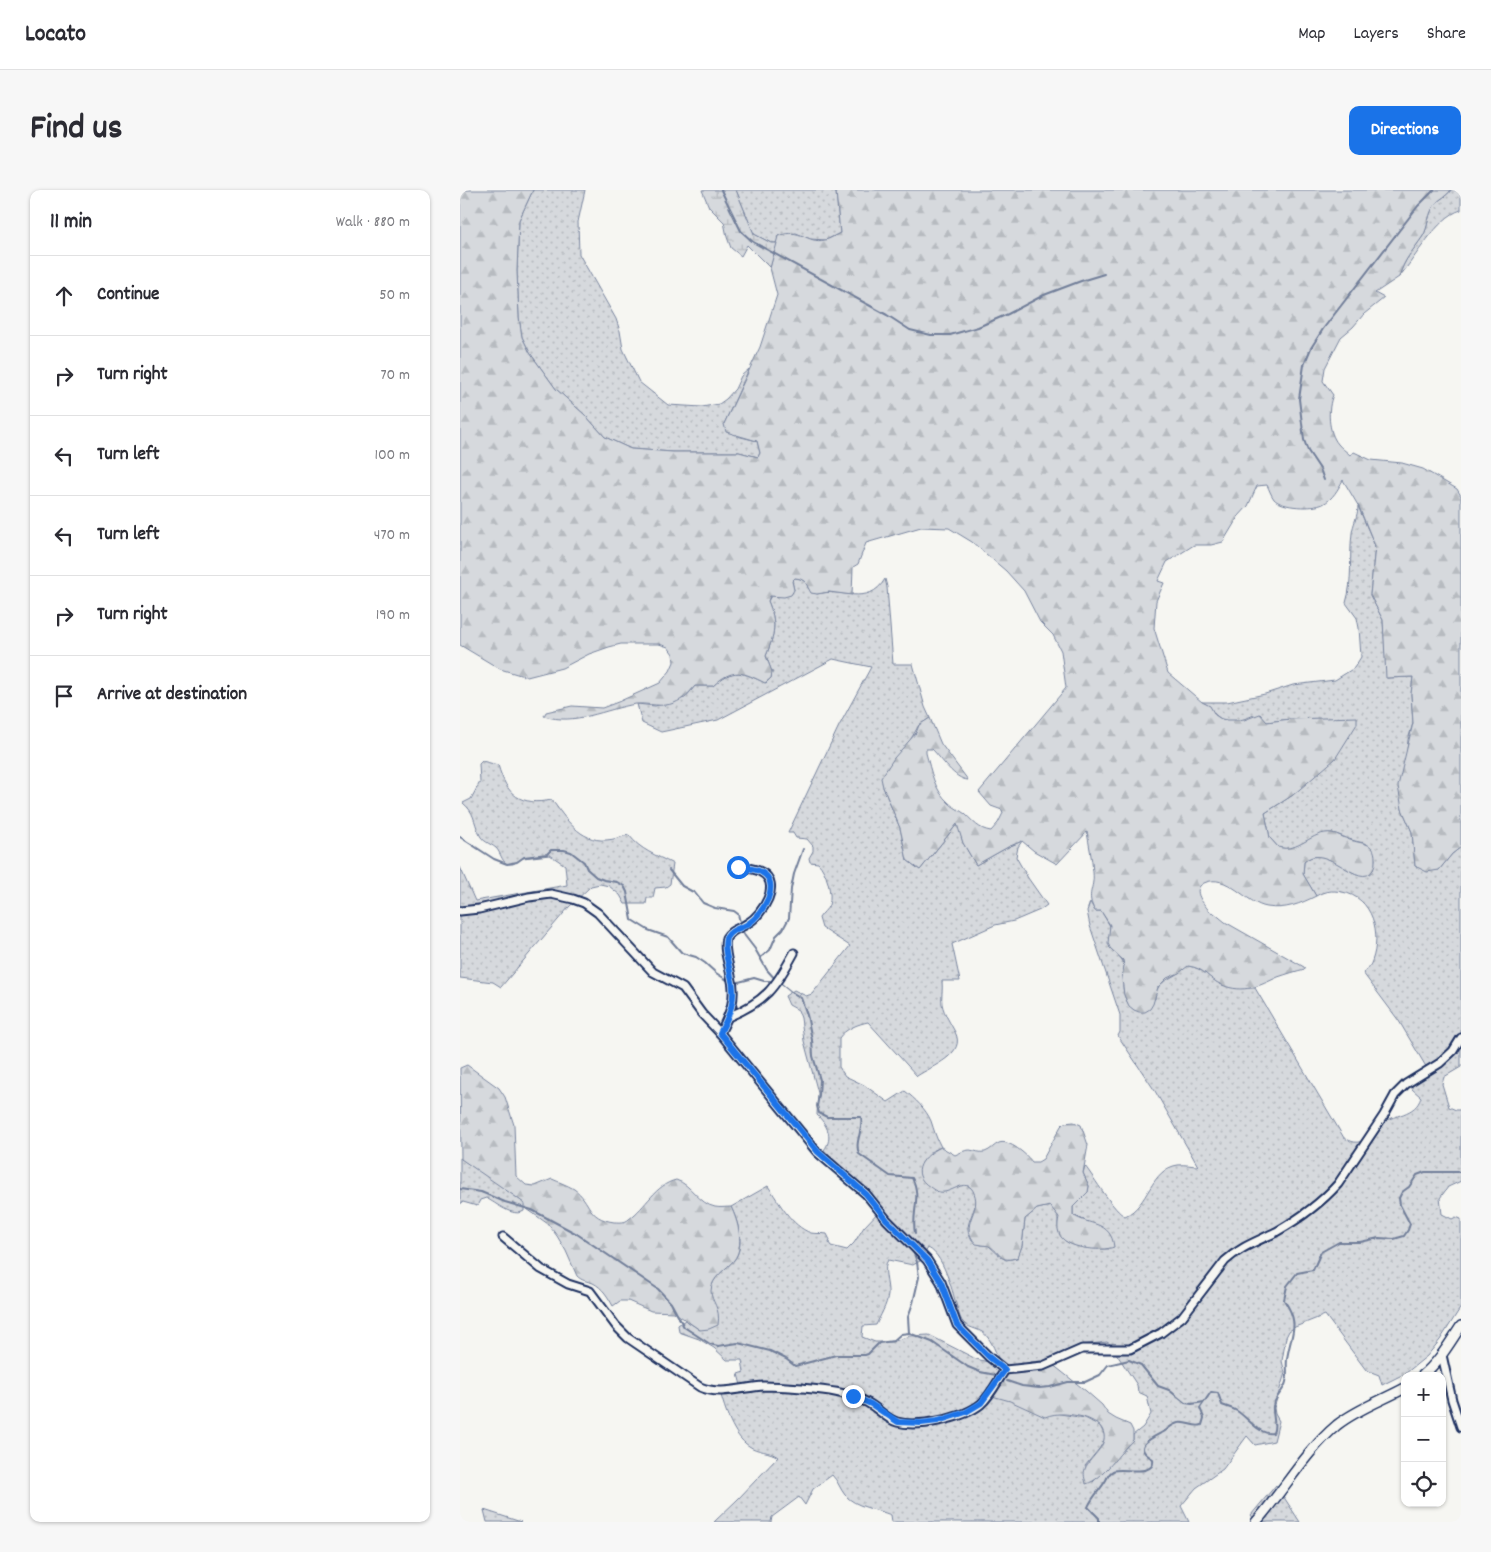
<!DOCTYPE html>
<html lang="en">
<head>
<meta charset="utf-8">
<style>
  :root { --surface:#fff; --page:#f7f7f7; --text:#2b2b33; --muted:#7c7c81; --line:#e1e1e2; --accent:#1a73e8 }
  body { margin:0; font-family:Dekko,sans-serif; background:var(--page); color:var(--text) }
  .controls { position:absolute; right:15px; bottom:15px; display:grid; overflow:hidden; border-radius:10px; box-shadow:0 1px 4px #0004 }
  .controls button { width:45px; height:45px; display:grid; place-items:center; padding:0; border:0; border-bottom:1px solid var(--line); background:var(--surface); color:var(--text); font:25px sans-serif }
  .stop { position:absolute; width:15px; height:15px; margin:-11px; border:4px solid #1a73e8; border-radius:50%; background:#fff }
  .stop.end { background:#1a73e8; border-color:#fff; box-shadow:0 1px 5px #0008 }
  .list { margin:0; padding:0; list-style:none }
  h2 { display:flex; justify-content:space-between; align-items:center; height:65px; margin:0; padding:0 20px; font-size:21px }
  h2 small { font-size:16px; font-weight:400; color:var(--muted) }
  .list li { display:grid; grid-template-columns:32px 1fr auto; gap:15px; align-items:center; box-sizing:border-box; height:80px; padding:0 20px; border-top:1px solid var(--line) }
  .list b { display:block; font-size:19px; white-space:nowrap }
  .list em { font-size:16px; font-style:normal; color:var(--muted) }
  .icon { flex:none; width:28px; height:28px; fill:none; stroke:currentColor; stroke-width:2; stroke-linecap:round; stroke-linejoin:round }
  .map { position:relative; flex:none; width:1001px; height:1332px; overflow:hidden; border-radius:10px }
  header { display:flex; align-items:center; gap:30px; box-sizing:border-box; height:70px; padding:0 25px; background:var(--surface); border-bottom:1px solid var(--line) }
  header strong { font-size:24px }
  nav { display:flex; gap:28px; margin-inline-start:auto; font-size:18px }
  .intro { display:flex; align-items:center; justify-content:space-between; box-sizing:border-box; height:120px; padding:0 30px }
  h1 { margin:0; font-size:35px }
  .button { padding:12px 22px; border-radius:10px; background:var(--accent); color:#fff; font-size:18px; font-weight:700 }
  main { display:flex; gap:30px; padding:0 30px }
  aside { flex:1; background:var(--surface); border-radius:10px; box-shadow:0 1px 4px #0004 }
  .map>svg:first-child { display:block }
</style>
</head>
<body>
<header>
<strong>Locato</strong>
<nav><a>Map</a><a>Layers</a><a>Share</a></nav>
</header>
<div class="intro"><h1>Find us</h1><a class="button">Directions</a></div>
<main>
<aside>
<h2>11 min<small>Walk · 880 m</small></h2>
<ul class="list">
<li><svg class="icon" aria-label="ahead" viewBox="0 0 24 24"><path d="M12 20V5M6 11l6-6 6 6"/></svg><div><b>Continue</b></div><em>50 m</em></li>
<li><svg class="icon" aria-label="right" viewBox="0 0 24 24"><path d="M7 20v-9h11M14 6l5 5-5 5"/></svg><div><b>Turn right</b></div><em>70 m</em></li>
<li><svg class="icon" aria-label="left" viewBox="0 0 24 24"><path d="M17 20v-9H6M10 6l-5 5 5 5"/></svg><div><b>Turn left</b></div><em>100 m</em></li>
<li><svg class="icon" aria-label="left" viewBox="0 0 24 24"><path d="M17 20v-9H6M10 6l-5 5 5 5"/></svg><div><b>Turn left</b></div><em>470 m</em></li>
<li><svg class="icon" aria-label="right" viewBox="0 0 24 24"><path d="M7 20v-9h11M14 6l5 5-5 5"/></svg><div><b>Turn right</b></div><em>190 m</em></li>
<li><svg class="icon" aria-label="arrive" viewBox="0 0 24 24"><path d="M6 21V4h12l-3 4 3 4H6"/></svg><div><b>Arrive at destination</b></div></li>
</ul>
</aside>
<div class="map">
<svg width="1001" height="1332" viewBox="0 0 1001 1332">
  <defs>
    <pattern id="grass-dots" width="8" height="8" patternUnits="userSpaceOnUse" patternTransform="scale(1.25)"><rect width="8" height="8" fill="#d6d9dd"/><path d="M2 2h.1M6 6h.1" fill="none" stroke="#b7bbc0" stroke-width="1.8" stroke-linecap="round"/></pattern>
    <pattern id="forest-firs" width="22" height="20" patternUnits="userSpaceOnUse" patternTransform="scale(1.25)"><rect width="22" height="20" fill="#d6d9dd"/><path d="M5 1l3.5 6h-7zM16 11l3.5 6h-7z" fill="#b7bbc0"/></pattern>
    <pattern id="wetland-marsh" width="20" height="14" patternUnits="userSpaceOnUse" patternTransform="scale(1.25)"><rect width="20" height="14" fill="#d6d9dd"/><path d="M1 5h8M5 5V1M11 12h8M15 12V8" fill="none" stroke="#b7bbc0"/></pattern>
  </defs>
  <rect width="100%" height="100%" fill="#f6f6f2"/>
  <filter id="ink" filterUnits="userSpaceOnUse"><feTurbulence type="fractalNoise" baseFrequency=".02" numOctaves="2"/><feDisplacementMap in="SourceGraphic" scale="10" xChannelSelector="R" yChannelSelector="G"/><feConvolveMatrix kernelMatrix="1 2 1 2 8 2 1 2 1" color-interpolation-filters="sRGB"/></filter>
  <g filter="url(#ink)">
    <g fill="url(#grass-dots)" stroke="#78849e" fill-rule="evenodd">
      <path d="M73,0H125L118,32L119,64L156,129L160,141L163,159L179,192L208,215L242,217L259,214L266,209L275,199L281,186L289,179L264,234L277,246L297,251L300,263L298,267L279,262H213L171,259L145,247L125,225L96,199L70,163L62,147L59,127L57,81L59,30Z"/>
      <path d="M276,0H373L376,2L380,43L366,50L350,49L336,43L318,46L317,53H311L294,44Z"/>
      <path d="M991,0H1001V20C977,27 955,69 939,87C944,69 953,61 963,46C969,36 967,24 976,13C981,8 987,6 991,0Z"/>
      <path d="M898,316L915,356L910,405L923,430L927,488L953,487L951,504L953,533L948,550L942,619L952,642L955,676L979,680L992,664L1001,657V877L984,887L982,894L989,917L996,920H1001V991L988,997L980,1008L982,1024L992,1029L996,1027L1001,1029V1117L980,1150L967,1166L946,1183L922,1195L919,1185L906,1180L865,1125L835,1137L829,1141L826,1147L822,1171L825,1183L814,1218L815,1224L819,1231L814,1251L795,1255L787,1246L763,1279L736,1298L721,1316L729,1332H432L431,1325C416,1319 395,1317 385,1305C380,1299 378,1291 372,1285L353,1299L345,1315L339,1307L312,1327L311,1332H254L278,1309L318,1267C310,1261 297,1262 289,1256C273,1246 265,1219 260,1202L282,1199L278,1184L284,1182L282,1170H267L254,1158L239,1149L219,1142L218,1135L225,1130L240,1140C243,1129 249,1099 254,1091C259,1082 269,1077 275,1069C285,1054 278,1031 271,1017L308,996C319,1012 331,1036 351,1043C356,1044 362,1043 367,1044L370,1050L369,1053L371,1056L387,1060L394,1053L404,1037L423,1017L364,960C374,947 367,935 357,925L358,903L344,851L341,828L338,820L329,815L325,806L334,800L346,806L352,804L390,756L362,738L359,728C362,723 367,720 369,715C373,705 366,680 358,673L350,672L349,668L353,661V656L347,649L336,648L333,643H328L379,536L411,477L373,469L258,530L201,542L182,533L177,514L195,516L225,508L235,496H253C274,476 282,483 306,493L311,488L312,482L306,466C315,443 317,433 308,411L311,406H315L334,400L332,391L335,388L341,389L347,393L348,398L357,404C380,397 408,418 425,389L427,397L433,474H453L465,517L470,528L459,535L423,597L440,638L447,670L460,680L498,633L503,653L516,675L548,657L562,651L558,657L556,667L568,688L587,715L580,720L554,731L535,735L492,754L500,791H482C483,799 481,808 482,814C484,824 491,834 495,842C507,864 472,876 457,886L408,832C398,834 385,839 379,848V877L385,886L404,895L428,912L445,901C455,909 466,919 471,931C474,940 476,948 481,957L470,962L485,1002C493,998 503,991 511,998C524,1009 508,1026 508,1039C508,1042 510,1046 512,1050L521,1055H528L541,1067L546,1070L557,1068L562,1056L565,1029L577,1019L590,1016C602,1027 596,1028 599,1041C602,1059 635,1059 649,1059L624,1030L613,1025V1017L628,1002L629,996L623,983L625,976C633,986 655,1023 665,1026C689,1016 690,979 718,975C725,974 732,976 738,976L695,901L658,846L660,842V825L630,736L627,721L630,712L635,721H641L650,736V758C653,762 659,765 662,770C669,779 654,803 674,820L695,809C696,792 707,791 718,783C722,781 724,778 728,776C745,778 749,790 763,795C773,799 784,798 795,798L884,948C889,950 893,953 899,952C907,950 914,939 920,934C933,924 956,926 961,907L952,899V893L968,880L939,831L903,783C907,780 911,775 912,771C922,744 913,707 882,702C872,700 864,701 856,706L843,684L844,672C860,656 881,678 897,684L913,680L915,669L907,654C902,652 897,652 892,650C885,648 877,643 869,643C851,644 836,664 818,657L810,648L805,623L833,605L830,529L807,532L794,525C783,530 767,535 757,526C750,521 752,516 742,512H767L805,504L833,495L875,490L894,478L901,467L899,438L897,428L886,413C893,390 889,367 892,343C893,334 898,326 898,316ZM468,1058C486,1066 494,1110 500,1127C504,1138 514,1137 522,1142C530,1147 535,1160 538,1168L537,1172H528L516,1169L469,1145L449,1146L432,1152H415L402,1147L403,1136L416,1135C420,1126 427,1115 428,1105C429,1094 422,1078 428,1070L453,1075L460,1071ZM647,1152L650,1154L677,1195L678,1202L687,1206L691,1224L683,1237L673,1245V1250L633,1292L625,1276L639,1259L644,1251L645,1246L640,1236L625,1228L594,1223L532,1205L608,1161L622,1155Z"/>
      <path d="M22,571L38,575C47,606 60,616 92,610C105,628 120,652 146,650C154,650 162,646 169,645C180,660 196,665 213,674L210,694L206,697L195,698L193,708H187L186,714H165L160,705L149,696L140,694L131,696L109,717L41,797L33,792L0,788V677L15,711L107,695L105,675L90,665L63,668L53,674H47C41,670 41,663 36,658C30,653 22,652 19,643C13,630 15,623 3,613L11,609L20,592L19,574Z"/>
      <path d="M0,968L32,989L64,1013V1021C53,1028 36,1013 26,1008L20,1010L17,1016L3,1012L0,1014Z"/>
      <path d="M816,1295L840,1332H796L791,1325Z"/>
      <path d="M24,1320L61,1332H27Z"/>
    </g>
    <g fill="url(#forest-firs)" stroke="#78849e">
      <path d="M0,0H73L59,30L57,81L59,127L62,147L70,163L96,199L125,225L145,247L171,259L213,262H279L298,267L300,263L297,251L266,242L264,234L300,157L317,105L310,78L318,46C342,37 346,54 365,50C370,49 376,45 380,43L376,2L373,0H991C987,6 981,8 976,13C967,24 969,36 963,46C953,61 944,69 939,87L915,103L924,108L904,124L893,137L881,147L865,178L863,191L873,205C867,219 868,242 878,254C881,258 886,261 890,265L894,262L911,270L942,273L963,279L997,299L1001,306V657L992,664L979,680L967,682L955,676L952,642L942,619L938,596L953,533L951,504L953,487L926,488L923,430L910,405L915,356L899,317L883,290C878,299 873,309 863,314C853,319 822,318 814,309C811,305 809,299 807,295L797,296L788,316L778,327L763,352L751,355H734L707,372L698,391L704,393L696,411L694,438L708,483L742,512L750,516L755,525L761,529L767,530H784L800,524L807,532L830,529L897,527V534L875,569L833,605L805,623L810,648L818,657C838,664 852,640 872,643C878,644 884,648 890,650C902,654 915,652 915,668C915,672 915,677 913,680C900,702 865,650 844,672L843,684L856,706C840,714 825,720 807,717C786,714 767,682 744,693C730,700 745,715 750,722L754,723L765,732L844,777L845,779C836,781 827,784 818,787C799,796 784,804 762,795C748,789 745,778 728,776L719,783L707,788L698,797L693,814L690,819L685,822H679L674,820L669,816L664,805L662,788L664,776L663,770L650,758L648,753L650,735L641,721H635C625,703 635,700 633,682C632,668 629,655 627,642L597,674L574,661L562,651L548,657L516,675L503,653L497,634L460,680L447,670L440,638L423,597L421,588L434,568L456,543L459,535L470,528L481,554L508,590C494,589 482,569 472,559H466V563C471,581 474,600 489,613C494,618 500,620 505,624C514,632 518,639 531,641L538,633L543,623L542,620L531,616L519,602L606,498L601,461L593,445L580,432L564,401L546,381L512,352L489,338L461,337L406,353L398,374L393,377L392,405L369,402L357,404L351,403C346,395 347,389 335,388L332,391L334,400L331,405L324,407L310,406L308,411C317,433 315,443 306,466L312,482L311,488L305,493C283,482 273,477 253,496H235C228,504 224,509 214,513C202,518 189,513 176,514C145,519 115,536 84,526L86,522L112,516L142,518L158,512L200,493L210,481L214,472L213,464L208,457L199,454H161L149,457L129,464L102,478L67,487L40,479L0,455Z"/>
      <path d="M7,875L39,898L45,907L54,935L56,986L66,995L75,996L92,989C99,992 107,995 114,999C132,1012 126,1028 154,1032C160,1032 165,1033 169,1029C186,1017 195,995 216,990C231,994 239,1014 255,1017C260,1018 266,1017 271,1017C278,1031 285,1056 274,1070C267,1079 251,1087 251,1101C251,1112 261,1117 258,1135L249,1139L240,1140L214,1122L191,1121L168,1111H160L153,1116C148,1107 143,1098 133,1093C127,1091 122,1091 117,1086L106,1061L97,1046L88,1034L67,1019L64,1013L53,1005L1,969L0,878Z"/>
      <path d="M614,932L621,935L628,955L623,983L629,996L628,1002L613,1017V1025C628,1036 651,1030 654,1057C641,1062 604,1059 599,1043C597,1038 598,1032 599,1027L590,1016L577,1019L565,1029L562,1056L558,1067C539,1074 542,1063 529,1056C525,1055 520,1055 516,1054C498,1034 522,1022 514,1003C508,987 494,1001 484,1002C478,1003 474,1000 470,997C448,983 464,965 481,957L495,965C500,963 504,960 510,960C516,961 519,963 525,962C531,960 534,955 539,953C549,949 567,965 572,972H578L583,969L601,936L604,933Z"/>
      <path d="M581,1171L592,1174L626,1201L642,1215L648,1224L656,1229L670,1235L673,1241V1250C659,1262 644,1289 626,1294C625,1289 623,1284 625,1279C630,1266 651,1255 642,1239C639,1233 629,1229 623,1227C610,1224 597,1222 585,1227L550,1211L532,1206L544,1182L570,1172Z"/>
    </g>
    <path fill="url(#wetland-marsh)" stroke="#78849e" d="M242,0H276L294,44L311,53H317L310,78L287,55L281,66L271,58L267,47L264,32L249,17Z"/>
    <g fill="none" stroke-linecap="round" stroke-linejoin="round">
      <g stroke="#717e99" stroke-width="2">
        <path d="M261,0L281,41L293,52L427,125L450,140L471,145H490L518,137L548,124L584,105L621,91L644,84"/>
        <path d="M864,290L860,279L848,261L844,250L839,209L844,175L851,158L863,139L958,16L974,0"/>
        <path d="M0,647L34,669L47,674L57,672L64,667L87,664L91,660H104L111,662L124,672L127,679L136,687L144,690L157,692L164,696L167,702L172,730L188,740L208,747L222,763L236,767L245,773L256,783L270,792"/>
        <path d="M209,680L222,696L235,703L243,713L255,718L274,721L278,724L282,740L285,746L295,759L307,780L316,790"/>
        <path d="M300,768L310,760L316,746L323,739L329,728L331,699L334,684L343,659"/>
        <path d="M275,793L294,788L304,791H314"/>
        <path d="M320,793L330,801L341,808L347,825L352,850L353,866L360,890L359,905L357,916L359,923L367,927H401C404,940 394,951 399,964L430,986L452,988C462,1006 451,1024 455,1043"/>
        <path d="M0,999L21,1002L45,1012L72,1020L117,1044L198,1099L211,1113L224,1137L250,1154L258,1156L278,1153L310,1161L326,1169L335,1176L376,1165H405L408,1164L419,1153L433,1151L441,1144L449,1143L472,1152L508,1177L520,1182L536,1185"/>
        <path d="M449,1143L448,1127L453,1113L459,1087L457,1072L451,1056"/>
        <path d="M547,1191L562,1196L579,1198L590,1197L608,1192H625L640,1185L648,1175L669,1170L681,1175L698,1196L709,1200L725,1213L732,1214L744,1212"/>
        <path d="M639,1332V1328L628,1317C632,1307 641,1299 646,1290C648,1286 649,1283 653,1281C662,1277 696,1288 693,1269C670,1256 692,1248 705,1241C709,1238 713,1234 718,1233C727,1231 734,1238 742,1235L744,1228L740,1218L751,1202L758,1203L762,1215C767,1217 772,1218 777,1221C787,1227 800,1246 813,1243C817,1235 812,1225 813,1216C815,1207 824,1201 826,1192C828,1185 826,1176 827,1169C831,1142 841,1135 824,1110L827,1096L837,1083L853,1080L861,1062L879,1052H900L919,1048L934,1049L944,1046L948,1040L950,1034L940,1015L939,1008L942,1002L949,997L957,985L965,982H1001"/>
      </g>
      <defs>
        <g id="minor">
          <path d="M0,721L19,719L69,707L91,704L113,709L124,713L138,723L193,782L223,798L242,824L260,843L357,962L406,1004L427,1030L467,1070L481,1092L497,1135L529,1167L545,1180L583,1176L622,1159H670L701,1143L722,1127L765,1071C780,1057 798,1051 816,1042C839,1029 861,1013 878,994L924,925L935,905L946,894L980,873L993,861L1001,848"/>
          <path d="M268,827C306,811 315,798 334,763"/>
          <path d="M260,843C270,824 277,808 271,786C269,774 263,760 266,748C271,739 280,739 288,733C302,725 323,693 301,682C294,678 285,678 278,677"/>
          <path d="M43,1047L81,1079L108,1094L130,1101L156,1136L168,1148L240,1197C260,1206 283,1197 304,1196C316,1196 329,1197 342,1198C364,1200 388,1202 408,1213C418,1218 426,1229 437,1232C458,1238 504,1228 521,1214C531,1205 538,1190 545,1180"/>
          <path d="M982,1165L992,1210L1001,1237"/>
        </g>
        <g id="major">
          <path d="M962,1186C979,1172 989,1154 1001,1136"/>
          <path d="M796,1332C824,1300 845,1262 877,1235C897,1219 923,1210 945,1198"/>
        </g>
      </defs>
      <use href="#minor" stroke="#1b2f5e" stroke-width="11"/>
      <use href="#major" stroke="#1b2f5e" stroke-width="12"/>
      <use href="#minor" stroke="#f6f6f2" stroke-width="7"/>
      <use href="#major" stroke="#f6f6f2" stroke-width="9"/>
    </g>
  </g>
  <g fill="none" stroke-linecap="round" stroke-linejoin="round" filter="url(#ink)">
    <path stroke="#1a73e8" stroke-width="6" d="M278,677C285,678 294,678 301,682C323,693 302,725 288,734C280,739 271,739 266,748C263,760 269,774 271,786C277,808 270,824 260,843L358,962L406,1004L427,1030L467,1070L481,1092L497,1135L529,1167L545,1180L521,1213L506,1222L478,1231L461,1233L438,1232L411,1214L393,1206"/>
  </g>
</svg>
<div class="controls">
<button>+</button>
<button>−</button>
<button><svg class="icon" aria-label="locate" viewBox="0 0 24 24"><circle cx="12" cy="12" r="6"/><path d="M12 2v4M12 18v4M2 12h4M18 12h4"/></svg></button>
</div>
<div class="stop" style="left:278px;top:677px"></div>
<div class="stop end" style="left:393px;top:1206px"></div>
</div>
</main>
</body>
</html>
